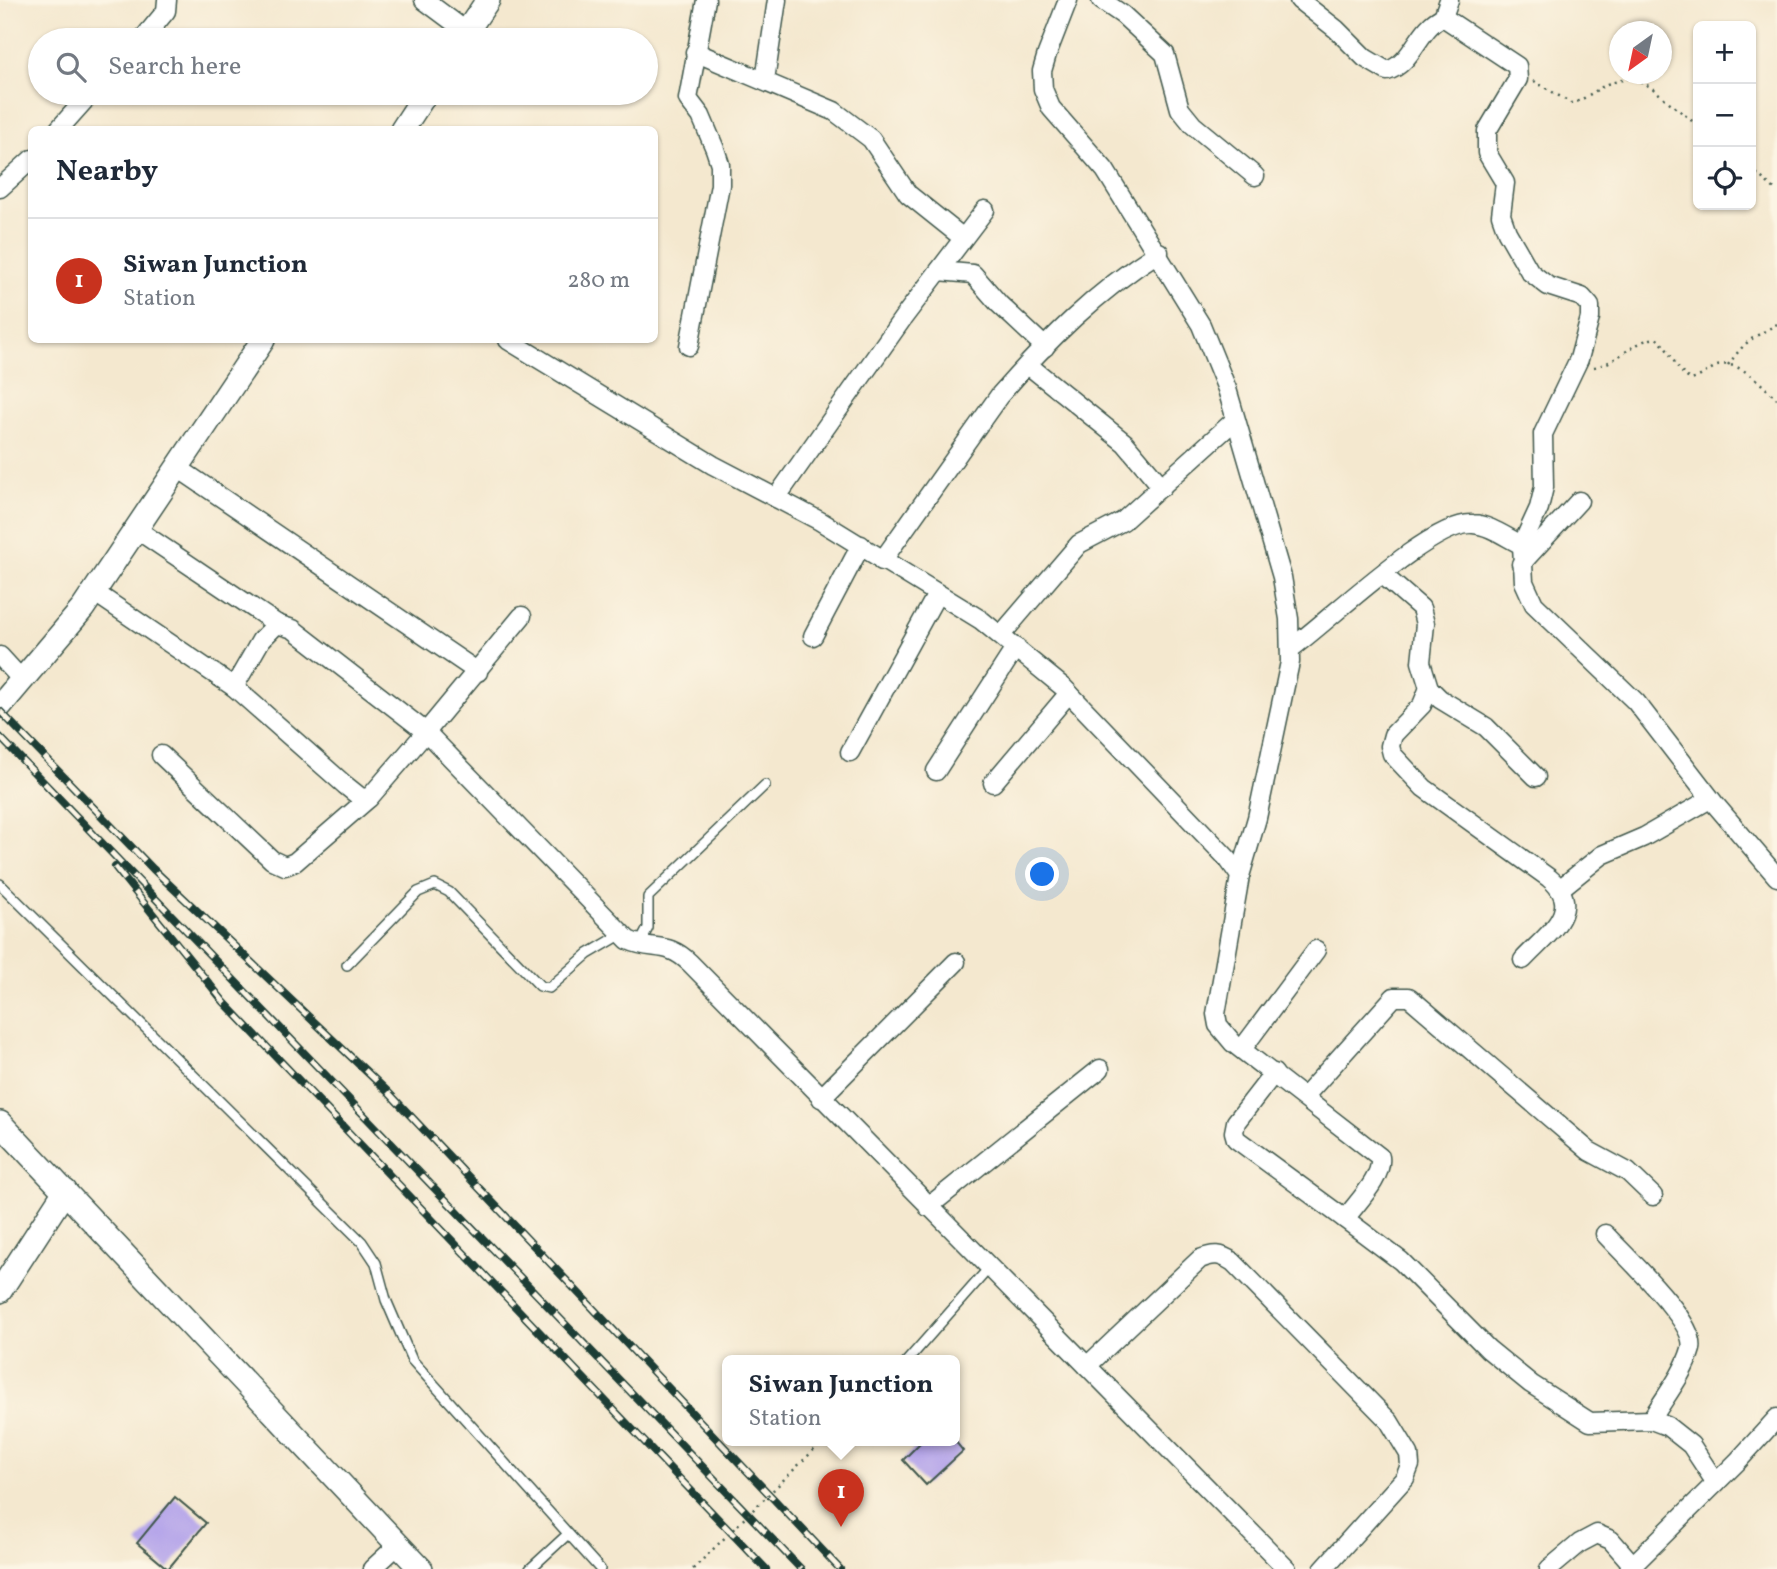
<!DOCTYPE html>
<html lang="en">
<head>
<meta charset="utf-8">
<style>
  :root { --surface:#fff; --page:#f6f6f7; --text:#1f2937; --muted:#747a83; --line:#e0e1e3; --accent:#c8321e }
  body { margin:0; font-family:Vollkorn,serif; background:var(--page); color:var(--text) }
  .controls { position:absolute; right:21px; top:21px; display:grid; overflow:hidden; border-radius:10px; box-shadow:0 2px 5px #0004 }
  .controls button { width:63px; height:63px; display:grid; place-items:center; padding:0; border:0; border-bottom:2px solid var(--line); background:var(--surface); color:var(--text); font:35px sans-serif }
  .compass { position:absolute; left:1609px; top:21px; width:63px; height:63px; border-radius:50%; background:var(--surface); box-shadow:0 2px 5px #0004; rotate:213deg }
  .you { position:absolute; left:1043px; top:875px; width:24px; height:24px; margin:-18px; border:5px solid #fff; border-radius:50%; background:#1a73e8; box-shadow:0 0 0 10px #1a73e833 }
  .badge { display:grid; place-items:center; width:46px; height:46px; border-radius:50%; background:var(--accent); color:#fff; font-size:23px; font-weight:700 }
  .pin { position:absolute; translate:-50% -58px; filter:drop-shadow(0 2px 4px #0008) }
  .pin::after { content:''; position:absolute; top:37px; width:24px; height:21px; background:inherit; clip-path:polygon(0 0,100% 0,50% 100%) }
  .popup { position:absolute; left:722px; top:1355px; width:238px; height:91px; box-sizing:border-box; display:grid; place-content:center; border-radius:10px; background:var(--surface); filter:drop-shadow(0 2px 5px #0005); font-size:23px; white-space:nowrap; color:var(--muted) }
  .popup b { font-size:26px; color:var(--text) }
  .popup::after { content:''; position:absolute; left:50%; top:100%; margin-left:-14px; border:14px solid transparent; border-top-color:var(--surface) }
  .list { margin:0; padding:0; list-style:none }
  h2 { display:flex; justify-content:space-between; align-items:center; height:91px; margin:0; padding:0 28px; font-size:30px }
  h2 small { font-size:23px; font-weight:400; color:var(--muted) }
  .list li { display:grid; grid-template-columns:46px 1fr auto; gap:21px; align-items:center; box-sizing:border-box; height:126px; padding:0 28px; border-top:2px solid var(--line) }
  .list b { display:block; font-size:26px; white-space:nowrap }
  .list p { margin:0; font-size:23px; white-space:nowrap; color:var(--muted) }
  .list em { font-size:23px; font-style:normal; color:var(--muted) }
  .icon { flex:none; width:38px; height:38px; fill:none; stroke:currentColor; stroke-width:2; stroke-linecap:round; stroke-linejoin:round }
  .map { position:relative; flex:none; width:1777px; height:1569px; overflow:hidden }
  .search { position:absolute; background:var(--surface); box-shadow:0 2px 5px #0004; left:28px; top:28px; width:630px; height:77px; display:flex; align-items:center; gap:18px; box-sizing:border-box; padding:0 24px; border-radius:38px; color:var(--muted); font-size:26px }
  .panel { position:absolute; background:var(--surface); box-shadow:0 2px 5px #0004; left:28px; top:126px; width:630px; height:217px; border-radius:10px }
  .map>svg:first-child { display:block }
</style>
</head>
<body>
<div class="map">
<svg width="1777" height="1569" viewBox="0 0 1777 1569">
  <rect width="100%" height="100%" fill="#fcf5e5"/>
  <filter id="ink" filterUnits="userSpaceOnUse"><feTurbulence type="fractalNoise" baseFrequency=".0143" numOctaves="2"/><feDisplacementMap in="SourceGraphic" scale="14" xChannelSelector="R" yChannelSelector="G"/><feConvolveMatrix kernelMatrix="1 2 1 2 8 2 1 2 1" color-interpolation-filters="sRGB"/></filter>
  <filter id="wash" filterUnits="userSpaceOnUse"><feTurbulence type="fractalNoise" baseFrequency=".00686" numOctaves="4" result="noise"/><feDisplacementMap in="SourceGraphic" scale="28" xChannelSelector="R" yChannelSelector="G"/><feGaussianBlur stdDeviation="1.57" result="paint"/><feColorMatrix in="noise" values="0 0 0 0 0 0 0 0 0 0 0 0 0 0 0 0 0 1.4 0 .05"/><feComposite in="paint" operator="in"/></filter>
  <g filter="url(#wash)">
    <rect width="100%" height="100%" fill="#f4e8cf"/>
    <g id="blocks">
      <g fill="#af9eea">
        <path d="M922,1441H955L963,1451L926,1485L903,1460Z"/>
        <path d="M175,1497L206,1523L168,1569L137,1543Z"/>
      </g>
    </g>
  </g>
  <g filter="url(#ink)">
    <use href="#blocks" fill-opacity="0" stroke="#3f574b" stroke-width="2"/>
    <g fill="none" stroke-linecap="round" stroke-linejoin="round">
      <defs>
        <g id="service">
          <path d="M0,884L362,1242L376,1263L386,1300L412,1360L600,1569"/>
          <path d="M639,945L648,928V897L765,785"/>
          <path d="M347,965L418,892L435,885L449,892L540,986L549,988L588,954L622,934"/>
          <path d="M907,1361L989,1268"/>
          <path d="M530,1569L568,1534"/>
        </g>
        <g id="minor">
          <path d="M424,0L467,32"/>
          <path d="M1068,0L1047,54L1042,71L1043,89L1051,108L1105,170L1201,325L1227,389L1282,577L1289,619L1290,662L1257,818L1240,876"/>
          <path d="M1101,0L1123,15L1165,54L1180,109L1193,125L1255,176"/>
          <path d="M1299,0L1336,29L1365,58L1387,71C1414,63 1418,27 1443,17L1517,66L1518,79L1487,131V153L1505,183L1501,215L1507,232L1530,272L1548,286L1582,297L1590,306V318L1579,359L1543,434L1544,487L1539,508L1522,545L1524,582L1534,604L1636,702L1714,803L1777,877"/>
          <path d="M1443,17L1449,0"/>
          <path d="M142,40L166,11L167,0"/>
          <path d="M695,52L834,111L871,139L908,194L963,238"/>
          <path d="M765,80L777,0"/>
          <path d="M58,130L91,93"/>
          <path d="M0,188L32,159"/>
          <path d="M939,271L973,274L999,304L1045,347"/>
          <path d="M508,340L713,465L820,521L981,620L1063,687L1228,859L1240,876L1216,1014L1218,1025L1233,1043L1380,1157C1383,1178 1357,1202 1345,1219L1401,1261L1488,1349L1531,1384L1590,1422L1651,1420L1667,1426L1691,1445L1716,1483"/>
          <path d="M689,346L720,185V164L715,149L701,116L688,99L706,0"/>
          <path d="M1028,365L1125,443L1162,487"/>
          <path d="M178,468L478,672"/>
          <path d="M776,498L903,318L985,210"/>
          <path d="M136,529L277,624"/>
          <path d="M882,561L999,396C1046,342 1098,290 1159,252"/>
          <path d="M1521,564L1579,501"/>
          <path d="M1383,575L1421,608L1425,624L1421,662L1429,688L1440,699L1486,727L1536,777"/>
          <path d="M94,592L234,687"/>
          <path d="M522,616L426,732L628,940C654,952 666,940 690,963L1287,1569"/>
          <path d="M277,624L293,629L426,732L369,798L360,797L345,785L234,687L261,640Z"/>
          <path d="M1001,635L1079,544L1123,521L1235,420"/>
          <path d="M813,636L861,545"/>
          <path d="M1290,649C1327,623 1432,520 1473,524C1490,525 1507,538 1522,545"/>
          <path d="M0,656L22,680"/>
          <path d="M1429,688L1422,705L1393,735L1390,746L1392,754L1424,788L1549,878C1586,909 1547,934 1523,960"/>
          <path d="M850,752L937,594"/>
          <path d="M161,755L272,860L285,866L295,862L369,798"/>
          <path d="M936,771L1016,647"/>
          <path d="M993,783L1069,693"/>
          <path d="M1561,888L1602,855L1644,837L1710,799"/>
          <path d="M1242,1049L1316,950"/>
          <path d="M1274,1073L1236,1122L1234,1132L1236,1139L1345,1219"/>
          <path d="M1304,1097L1394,997H1409L1589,1151L1628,1172L1653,1196"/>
          <path d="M821,1098L956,962"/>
          <path d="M928,1207L1100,1069"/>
          <path d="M1605,1234C1624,1255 1698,1323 1691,1349C1684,1374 1664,1398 1651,1420"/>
          <path d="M1087,1366L1200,1259C1214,1253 1221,1254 1233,1262L1389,1421L1409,1454L1410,1465L1405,1478L1323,1569"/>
          <path d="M372,1569L398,1545"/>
          <path d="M1549,1569L1580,1543L1597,1534L1611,1540L1632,1564"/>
          <path d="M1629,1569L1737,1462L1777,1418"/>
        </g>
        <g id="tertiary">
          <path d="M461,40L488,0"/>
          <path d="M402,130L426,93"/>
          <path d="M0,706L83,608L263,340"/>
          <path d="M0,1123L421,1569"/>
          <path d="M0,1291L65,1191"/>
        </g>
      </defs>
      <use href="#service" stroke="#3f574b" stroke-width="12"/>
      <use href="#minor" stroke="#3f574b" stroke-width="21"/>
      <use href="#tertiary" stroke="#3f574b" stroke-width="26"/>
      <g stroke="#3f574b" stroke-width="2.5" stroke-dasharray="2 5" stroke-linecap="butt">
        <path d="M1534,81L1571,103L1579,101L1607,84L1630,78L1651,87L1698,126"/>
        <path d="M1751,169L1777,191"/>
        <path d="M1728,365C1748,338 1750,340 1777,324"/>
        <path d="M1594,367C1618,363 1632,341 1656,338C1672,350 1674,370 1691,380C1703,377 1710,367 1721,365C1741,361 1764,387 1777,399"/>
      </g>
      <use href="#service" stroke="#fff" stroke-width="9"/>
      <use href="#minor" stroke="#fff" stroke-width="18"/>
      <use href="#tertiary" stroke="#fff" stroke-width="23"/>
      <defs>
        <g id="rail">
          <path d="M0,711L153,869L388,1092L840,1569"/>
          <path d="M0,737L801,1569"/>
          <path d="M115,867L224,1002L766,1569"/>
        </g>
      </defs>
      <use href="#rail" stroke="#1f3d34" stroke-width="8"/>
      <use href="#rail" stroke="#fcf5e5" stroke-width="5" stroke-dasharray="16" stroke-linecap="butt"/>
      <path stroke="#3f574b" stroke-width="2.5" stroke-dasharray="2 5" stroke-linecap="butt" d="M693,1569L823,1441"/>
    </g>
  </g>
</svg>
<div class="controls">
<button>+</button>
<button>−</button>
<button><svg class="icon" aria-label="locate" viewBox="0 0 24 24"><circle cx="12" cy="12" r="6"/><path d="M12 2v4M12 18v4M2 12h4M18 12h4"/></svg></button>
</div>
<svg class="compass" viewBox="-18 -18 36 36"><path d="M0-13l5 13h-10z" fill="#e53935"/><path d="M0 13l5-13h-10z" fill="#747a83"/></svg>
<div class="you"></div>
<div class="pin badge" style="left:841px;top:1527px">1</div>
<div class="popup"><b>Siwan Junction</b>Station</div>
<div class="search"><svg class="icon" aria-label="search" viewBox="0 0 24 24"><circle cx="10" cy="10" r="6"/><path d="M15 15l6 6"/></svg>Search here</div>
<section class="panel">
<h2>Nearby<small></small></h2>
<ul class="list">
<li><span class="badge">1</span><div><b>Siwan Junction</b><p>Station</p></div><em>280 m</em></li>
</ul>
</section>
</div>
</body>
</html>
